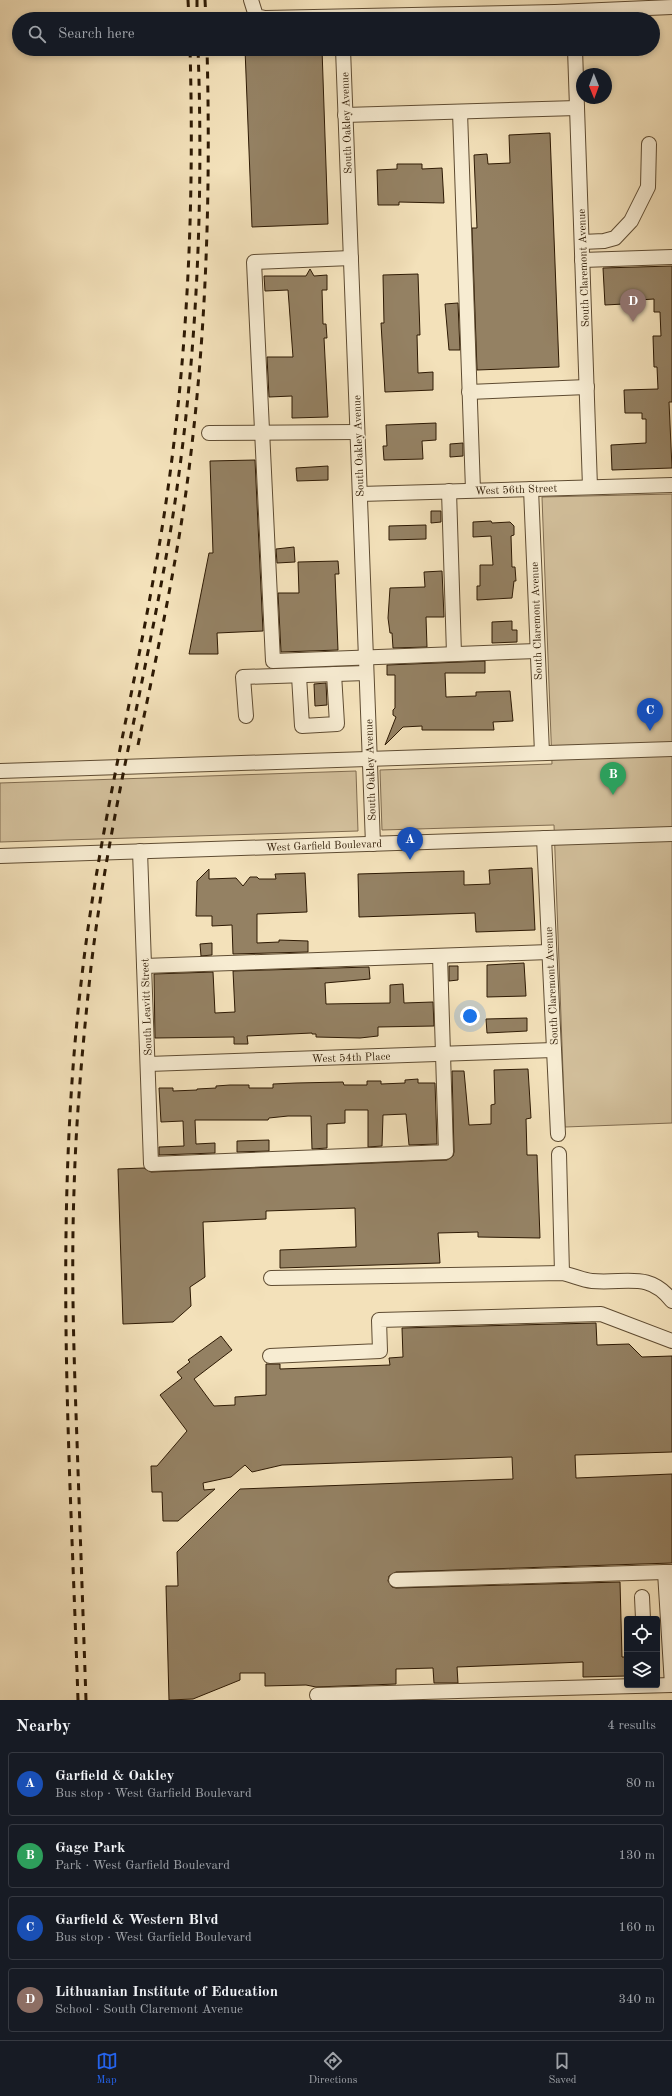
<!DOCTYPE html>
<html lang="en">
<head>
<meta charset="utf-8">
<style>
  :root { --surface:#171b24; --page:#20242c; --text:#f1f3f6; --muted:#9ea1a6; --line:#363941; --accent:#2563eb }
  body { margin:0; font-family:"Old Standard TT",serif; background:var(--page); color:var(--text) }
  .controls { position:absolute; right:12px; bottom:12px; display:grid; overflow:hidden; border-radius:4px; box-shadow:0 2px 6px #0003 }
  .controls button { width:36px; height:36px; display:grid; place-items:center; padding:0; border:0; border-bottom:1px solid var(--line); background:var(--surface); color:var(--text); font:20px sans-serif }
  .compass { position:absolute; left:576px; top:68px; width:36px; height:36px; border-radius:50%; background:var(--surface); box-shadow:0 2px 6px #0003; rotate:179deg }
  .you { position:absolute; left:470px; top:1016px; width:14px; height:14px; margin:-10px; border:3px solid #fff; border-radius:50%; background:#1a73e8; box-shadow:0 0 0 6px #1a73e833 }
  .badge { display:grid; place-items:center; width:26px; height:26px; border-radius:50%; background:var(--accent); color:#fff; font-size:13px; font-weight:700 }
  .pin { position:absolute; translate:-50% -33px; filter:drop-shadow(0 1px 2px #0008) }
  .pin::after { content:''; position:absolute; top:21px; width:14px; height:12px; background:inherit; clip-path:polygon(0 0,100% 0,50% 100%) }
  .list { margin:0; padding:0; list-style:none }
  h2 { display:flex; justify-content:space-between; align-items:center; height:52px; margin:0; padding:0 16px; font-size:17px }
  h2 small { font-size:13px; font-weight:400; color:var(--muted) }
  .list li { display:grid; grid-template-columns:26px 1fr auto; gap:12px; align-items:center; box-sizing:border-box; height:64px; margin:0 8px 8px; padding:0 8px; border:1px solid var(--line); border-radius:4px }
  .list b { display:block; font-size:15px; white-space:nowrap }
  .list p { margin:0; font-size:13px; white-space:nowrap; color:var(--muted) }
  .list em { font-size:13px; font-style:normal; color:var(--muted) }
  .icon { flex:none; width:22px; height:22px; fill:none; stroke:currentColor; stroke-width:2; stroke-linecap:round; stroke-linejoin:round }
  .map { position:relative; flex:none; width:672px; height:1700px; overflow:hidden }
  .search { position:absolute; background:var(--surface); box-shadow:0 2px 6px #0003; left:12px; right:12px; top:12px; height:44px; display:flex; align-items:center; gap:10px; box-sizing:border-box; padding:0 14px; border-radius:22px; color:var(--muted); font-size:15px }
  .sheet { height:340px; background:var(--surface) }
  nav { display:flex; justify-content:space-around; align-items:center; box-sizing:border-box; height:56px; border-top:1px solid var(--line); background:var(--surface); font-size:11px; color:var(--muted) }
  nav a { display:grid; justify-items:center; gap:2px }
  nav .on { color:var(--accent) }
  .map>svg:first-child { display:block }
</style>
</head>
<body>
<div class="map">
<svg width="672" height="1700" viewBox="0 0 672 1700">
  <rect width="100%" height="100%" fill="#f3e1ba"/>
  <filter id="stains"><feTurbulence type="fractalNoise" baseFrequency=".005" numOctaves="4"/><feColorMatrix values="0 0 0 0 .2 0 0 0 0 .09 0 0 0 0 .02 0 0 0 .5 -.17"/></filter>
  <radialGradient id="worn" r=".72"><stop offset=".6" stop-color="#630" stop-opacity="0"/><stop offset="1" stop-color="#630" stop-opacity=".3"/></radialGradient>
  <g fill="#d2bf9b" stroke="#806c50">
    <path d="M672,494V1123L565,1127L554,825L382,830L380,770L552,764L542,497Z"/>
    <path d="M356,771L358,831L0,842V783Z"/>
  </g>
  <g fill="#948163" stroke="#2e1a04">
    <path d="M245,49H322L328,224L252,227Z"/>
    <path d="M550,133L559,367L477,370L472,228H477L474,155L487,154L488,164L510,163L509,135Z"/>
    <path d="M397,164H422V169L442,168L444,203L399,202V205H378L377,170L397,169Z"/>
    <path d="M672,266V402H669L672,468L612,470L611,445L646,443V419H642V413H625L624,390L658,389L657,367H654L653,336H661L660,312H654V299L624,301V304L605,305L603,268Z"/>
    <path d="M310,269L314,276L327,275V290H322L323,324H326L327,338H324L328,417L292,418V396L269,397L267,357H293L288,290L265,291L264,276H306Z"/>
    <path d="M418,274L420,335H417L418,373L433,372V390L385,392L381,323H384L383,275Z"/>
    <path d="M458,303L460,350H449L445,304Z"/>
    <path d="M436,423V440L422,441L423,459L384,460L383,446H387L386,425Z"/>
    <path d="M463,443V456L450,457V444Z"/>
    <path d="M255,460L263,631L217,633L218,654H189L209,553H213L210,461Z"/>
    <path d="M328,466V480L297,481L296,468Z"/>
    <path d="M431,511H441V522L431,523Z"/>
    <path d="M491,521L492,523L510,522L514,526V535L511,536L512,567H515L516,581H514L512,598L477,600V586H480V565H493L491,536L473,537V522Z"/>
    <path d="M426,525V539L389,540V526Z"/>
    <path d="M294,547L295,562L277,563L276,549Z"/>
    <path d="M338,561L339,574H335L338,650L281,652L278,593H299L298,562Z"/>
    <path d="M442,571L444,617H426L427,647L393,648L392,633H390L388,618L390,588L425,587L424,572Z"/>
    <path d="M512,621V630H517V642L492,643V622Z"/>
    <path d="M485,661V673H445L446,697L476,696V692L510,691L513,721L493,722L494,730H422V726L403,727L385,745L396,717L393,715V710L395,708V675H387V665Z"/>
    <path d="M326,683L327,705L315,706L314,684Z"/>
    <path d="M532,868L535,930L476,932L475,913L359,917L358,874L464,871V885L490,884L489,870Z"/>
    <path d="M209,869V879L236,878L243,886L250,877H257L259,879H276L275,874L305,873L307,912L257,914V943L279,942V940L308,941V952L233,954L232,925L212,926V916H196L197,881Z"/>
    <path d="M212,943V955L201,956L200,944Z"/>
    <path d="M524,963L526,996L487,997V965Z"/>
    <path d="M449,966H458V980L449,981Z"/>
    <path d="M369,967L370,979L325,983L326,1004L390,1003V985L403,984L404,1003L433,1002L434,1026L378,1027V1036L360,1038L316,1037V1034H312V1033L247,1036L248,1044H234V1037L155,1038L154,974L213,972L215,1013L235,1012L233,971Z"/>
    <path d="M527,1018V1031L487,1033L486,1019Z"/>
    <path d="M528,1069L531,1118L526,1119L527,1155H537L540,1238L478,1237V1232L438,1233L440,1263L280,1268V1250L356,1247L355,1208L266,1211V1219L203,1222L205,1277L190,1287L191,1306L173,1322L123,1324L118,1169L144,1168L151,1172L447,1160L453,1156L454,1152L452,1071H464L469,1125L491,1124V1105L495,1104L494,1070Z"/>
    <path d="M418,1079V1083H435L437,1144L409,1145L406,1114L383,1115L382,1146L368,1147V1110H345V1123L327,1124V1148L312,1149L311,1116H288L269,1118L268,1120H195L196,1144L215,1143V1153L159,1155V1147L184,1146L183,1121L161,1122L159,1088H173V1091L197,1090V1089L216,1088V1086L230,1085H249V1088H273V1084L296,1083L343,1082L344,1085H367V1081H381V1084L405,1083V1080Z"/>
    <path d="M269,1140V1151L237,1152V1141Z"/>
    <path d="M596,1323L597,1345L629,1344L642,1357L672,1356V1452L575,1455L576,1478L672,1474V1563L396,1572L389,1576L388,1581L392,1587L396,1588L620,1582L622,1657H627V1676L583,1677V1662L457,1667L458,1683H434L433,1668L396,1669V1684L316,1687L306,1685L265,1686V1673H240V1680L193,1699L169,1700L166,1586H178L177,1552L240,1489L513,1479L512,1457L282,1465L252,1472L245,1465L231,1477L203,1483L204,1490L215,1489L178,1521H163L162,1492H152L151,1466H157L187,1431L160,1395L182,1378L177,1372L190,1362L188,1360L221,1336L232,1350L194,1379L214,1406L235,1405V1397L266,1395V1364H280V1369L390,1365L389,1358L403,1357L402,1328Z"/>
  </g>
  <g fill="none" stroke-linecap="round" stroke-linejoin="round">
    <defs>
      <g id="minor">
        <path d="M251,0L256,16L265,18L555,12L672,7"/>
        <path d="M343,49L373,844"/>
        <path d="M575,49L590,487"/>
        <path d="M460,112L473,490"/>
        <path d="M345,115L577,108"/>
        <path d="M582,242L604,241L615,238L631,221L648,187L649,144"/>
        <path d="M351,258L254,262L273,661L537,651"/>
        <path d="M582,260L672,257"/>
        <path d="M469,392L587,387"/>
        <path d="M209,433L357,432"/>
        <path d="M531,489L542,753"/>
        <path d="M449,491L454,654"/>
        <path d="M360,494L672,485"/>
        <path d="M299,676L302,726L337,724L334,674"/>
        <path d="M246,716L243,677L366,673"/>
        <path d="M0,771L672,749"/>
        <path d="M544,838L558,1134"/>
        <path d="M140,851L151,1164L446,1152L440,956"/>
        <path d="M0,856L672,834"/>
        <path d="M144,966L549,952"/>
        <path d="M148,1064L554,1050"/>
        <path d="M559,1154L562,1273"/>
        <path d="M271,1278L562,1273C572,1275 582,1280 592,1281C626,1284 649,1271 672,1301"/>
        <path d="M270,1356L380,1351L379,1320L601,1314L672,1341"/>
        <path d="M396,1580L665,1572"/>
        <path d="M642,1597L643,1619"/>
        <path d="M672,1685L665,1572H672"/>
        <path d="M317,1695L672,1685"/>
      </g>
    </defs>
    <use href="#minor" stroke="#5f4c32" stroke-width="16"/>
    <use href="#minor" stroke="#f7ecd2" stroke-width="14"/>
    <g stroke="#2e1a04" stroke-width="3" stroke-dasharray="7 7" stroke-linecap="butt">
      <path d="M188,0L189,19"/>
      <path d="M197,0V19"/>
      <path d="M205,0L206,19"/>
      <path d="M138,745C155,663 173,581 185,499C206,350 211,199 207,49"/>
      <path d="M78,1700C70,1458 53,1216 82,975C98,836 132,702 156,564C186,395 195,221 190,49"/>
      <path d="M86,1700C83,1614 80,1528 77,1441C74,1358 71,1275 74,1191C76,1116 83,1041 91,967C108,823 145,682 169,540C196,378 204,212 198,49"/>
    </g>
  </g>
  <g text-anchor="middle" stroke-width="3" stroke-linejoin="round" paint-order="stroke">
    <g font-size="11" fill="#2e1a04" stroke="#f7ecd2">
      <text transform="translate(346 123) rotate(-92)" y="4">South Oakley Avenue</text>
      <text transform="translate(583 268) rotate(-92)" y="4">South Claremont Avenue</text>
      <text transform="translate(358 446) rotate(-92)" y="4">South Oakley Avenue</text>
      <text transform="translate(516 489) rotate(-2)" y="4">West 56th Street</text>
      <text transform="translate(536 621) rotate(-92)" y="4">South Claremont Avenue</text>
      <text transform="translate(370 770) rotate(-92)" y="4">South Oakley Avenue</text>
      <text transform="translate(324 845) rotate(-2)" y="4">West Garfield Boulevard</text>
      <text transform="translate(551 986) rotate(-93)" y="4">South Claremont Avenue</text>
      <text transform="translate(146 1007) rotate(-92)" y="4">South Leavitt Street</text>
      <text transform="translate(351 1057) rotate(-2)" y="4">West 54th Place</text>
    </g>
  </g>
  <rect width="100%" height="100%" filter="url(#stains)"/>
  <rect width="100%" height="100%" fill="url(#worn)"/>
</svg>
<div class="controls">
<button><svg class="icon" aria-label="locate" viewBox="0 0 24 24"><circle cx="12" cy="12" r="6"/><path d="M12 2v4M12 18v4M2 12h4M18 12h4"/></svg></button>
<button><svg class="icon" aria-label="layers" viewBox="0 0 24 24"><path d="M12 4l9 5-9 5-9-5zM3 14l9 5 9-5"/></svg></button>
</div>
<svg class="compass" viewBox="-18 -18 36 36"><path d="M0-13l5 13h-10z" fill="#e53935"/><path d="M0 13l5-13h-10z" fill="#9ea1a6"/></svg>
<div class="you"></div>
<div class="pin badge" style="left:410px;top:860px;background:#1a4fb4">A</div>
<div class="pin badge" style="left:613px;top:795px;background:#2e9e5b">B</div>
<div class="pin badge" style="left:650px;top:731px;background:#1a4fb4">C</div>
<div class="pin badge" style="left:633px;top:322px;background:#8d6e63">D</div>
<div class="search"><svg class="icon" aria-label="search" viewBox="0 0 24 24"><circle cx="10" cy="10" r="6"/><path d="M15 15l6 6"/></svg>Search here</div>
</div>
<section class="sheet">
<h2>Nearby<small>4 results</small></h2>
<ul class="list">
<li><span class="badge" style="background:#1a4fb4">A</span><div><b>Garfield &amp; Oakley</b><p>Bus stop · West Garfield Boulevard</p></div><em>80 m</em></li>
<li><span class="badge" style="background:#2e9e5b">B</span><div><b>Gage Park</b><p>Park · West Garfield Boulevard</p></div><em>130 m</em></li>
<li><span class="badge" style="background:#1a4fb4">C</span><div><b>Garfield &amp; Western Blvd</b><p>Bus stop · West Garfield Boulevard</p></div><em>160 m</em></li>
<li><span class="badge" style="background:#8d6e63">D</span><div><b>Lithuanian Institute of Education</b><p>School · South Claremont Avenue</p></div><em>340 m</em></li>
</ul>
</section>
<nav>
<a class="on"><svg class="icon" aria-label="map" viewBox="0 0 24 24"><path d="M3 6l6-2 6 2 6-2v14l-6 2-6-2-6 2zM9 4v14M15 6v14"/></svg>Map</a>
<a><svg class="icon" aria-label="directions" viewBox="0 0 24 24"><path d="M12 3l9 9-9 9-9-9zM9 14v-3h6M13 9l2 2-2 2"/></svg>Directions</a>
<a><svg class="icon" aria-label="saved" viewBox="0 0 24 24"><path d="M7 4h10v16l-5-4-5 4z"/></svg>Saved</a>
</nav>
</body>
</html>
